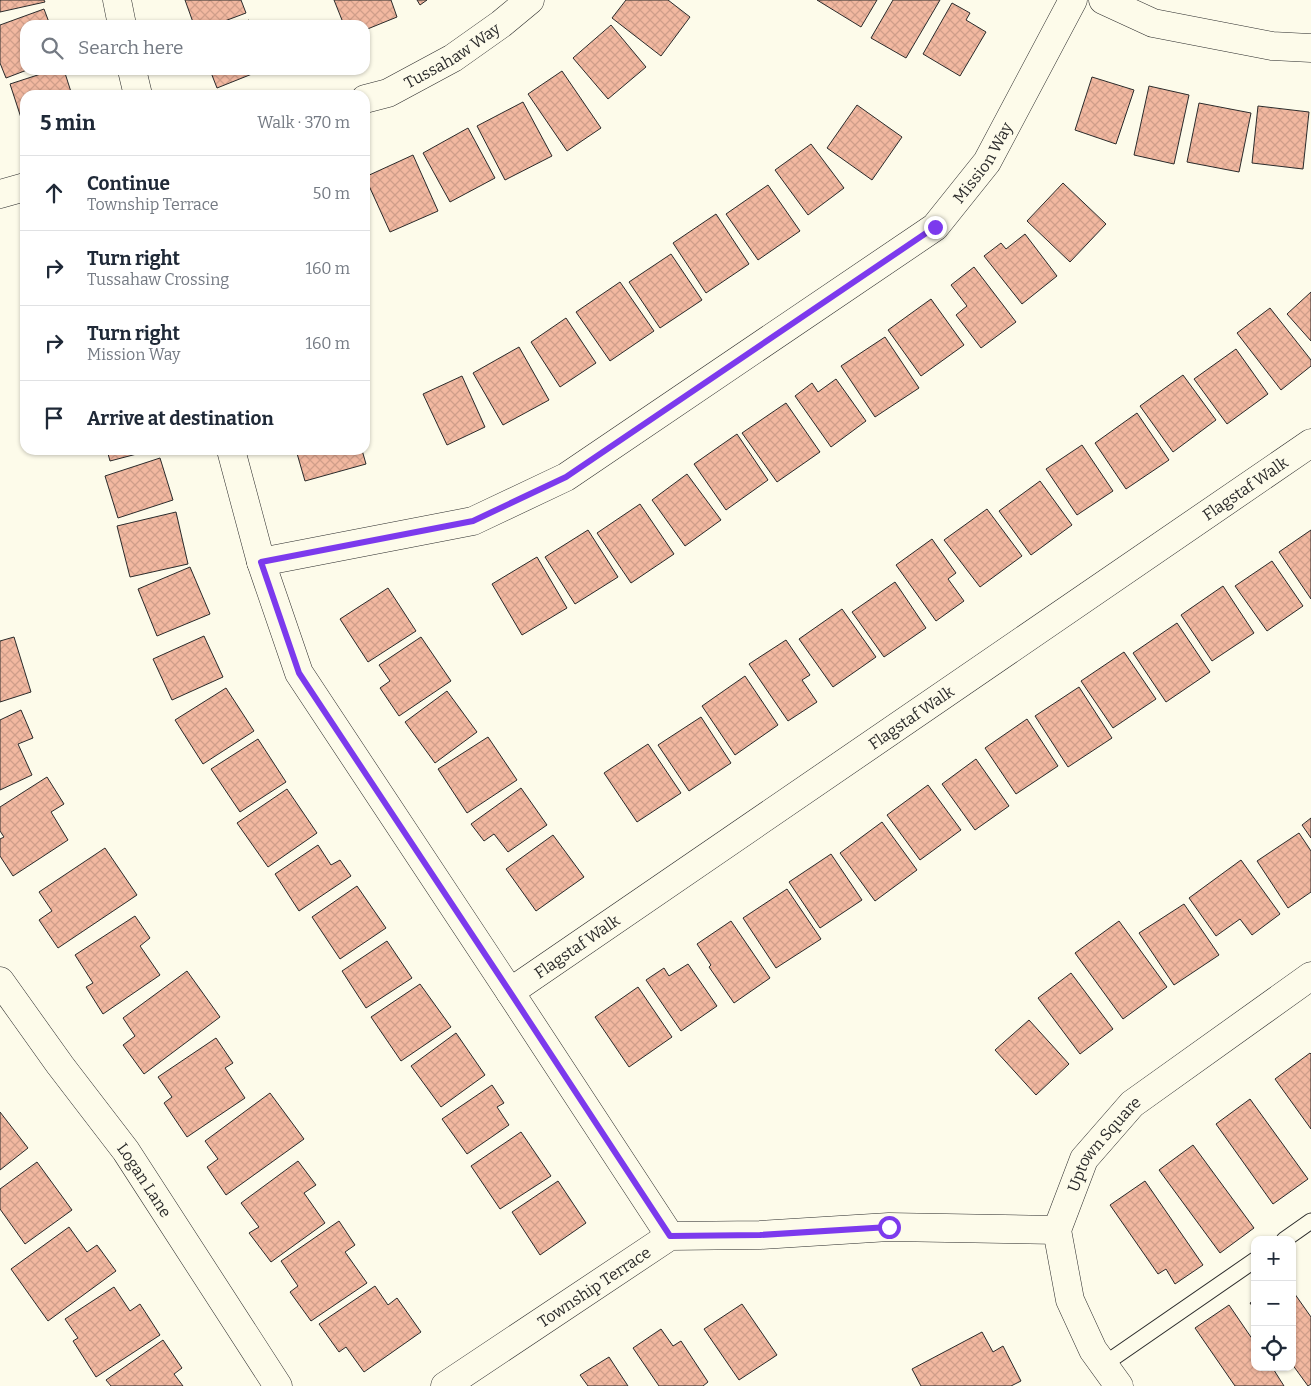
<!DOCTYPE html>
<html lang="en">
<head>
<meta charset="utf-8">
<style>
  :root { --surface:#fff; --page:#f6f6f7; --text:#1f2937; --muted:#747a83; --line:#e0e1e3 }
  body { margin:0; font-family:Bitter,serif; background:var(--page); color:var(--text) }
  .controls { position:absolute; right:15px; bottom:15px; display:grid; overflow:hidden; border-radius:10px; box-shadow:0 1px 4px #0004 }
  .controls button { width:45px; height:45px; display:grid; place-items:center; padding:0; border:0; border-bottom:1px solid var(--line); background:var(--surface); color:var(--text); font:25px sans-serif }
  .stop { position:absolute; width:15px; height:15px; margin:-11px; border:4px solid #7c3aed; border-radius:50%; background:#fff }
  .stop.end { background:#7c3aed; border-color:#fff; box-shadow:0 1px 5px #0008 }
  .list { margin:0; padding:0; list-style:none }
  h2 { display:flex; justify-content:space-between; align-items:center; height:65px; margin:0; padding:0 20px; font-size:21px }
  h2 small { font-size:16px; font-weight:400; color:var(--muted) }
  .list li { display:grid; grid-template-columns:32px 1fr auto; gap:15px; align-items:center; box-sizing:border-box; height:75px; padding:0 20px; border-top:1px solid var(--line) }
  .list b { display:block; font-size:19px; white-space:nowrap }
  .list p { margin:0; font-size:16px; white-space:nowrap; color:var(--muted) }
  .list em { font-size:16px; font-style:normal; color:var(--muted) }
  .icon { flex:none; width:28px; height:28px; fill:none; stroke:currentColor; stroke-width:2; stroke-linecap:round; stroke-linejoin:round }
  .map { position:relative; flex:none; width:1311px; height:1386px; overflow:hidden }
  .search { position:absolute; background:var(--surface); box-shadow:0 1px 4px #0004; left:20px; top:20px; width:350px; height:55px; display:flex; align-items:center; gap:12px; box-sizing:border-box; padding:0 18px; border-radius:15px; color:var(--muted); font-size:19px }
  .panel { position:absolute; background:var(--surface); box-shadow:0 1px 4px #0004; left:20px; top:90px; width:350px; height:365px; border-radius:15px }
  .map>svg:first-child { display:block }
</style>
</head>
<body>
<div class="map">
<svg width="1311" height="1386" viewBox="0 0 1311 1386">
  <defs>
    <pattern id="building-cross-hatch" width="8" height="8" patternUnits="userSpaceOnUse" patternTransform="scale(1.25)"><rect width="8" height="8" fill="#f2b8a0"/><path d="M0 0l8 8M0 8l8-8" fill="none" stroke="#d09e8a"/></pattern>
  </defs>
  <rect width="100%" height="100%" fill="#fdfbea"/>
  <g fill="url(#building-cross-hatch)" stroke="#2b2b2b">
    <path d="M0,0H44L45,2L0,12Z"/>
    <path d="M185,0H241L246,13L214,25H194Z"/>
    <path d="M334,0H391L397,17L365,30V25H344Z"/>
    <path d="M417,0H427L420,5Z"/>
    <path d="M626,0H668L690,17L661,56L612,18Z"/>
    <path d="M817,0H877L861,27Z"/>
    <path d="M893,0H940L906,58L871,38Z"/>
    <path d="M952,3L970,13L966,20L986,32L960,76L923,54Z"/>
    <path d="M44,9L50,25H25V70H27L6,78L0,63V25Z"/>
    <path d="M249,20L251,25H236Z"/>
    <path d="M611,25L646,67L608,99L573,58Z"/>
    <path d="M53,70H64L72,95H25V130L10,84Z"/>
    <path d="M210,70H262L217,88Z"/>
    <path d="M562,71L601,128L567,151L528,94Z"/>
    <path d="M1092,77L1134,90L1116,144L1075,130Z"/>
    <path d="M1149,86L1189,95L1174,164L1134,155Z"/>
    <path d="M523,102L552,156L505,180L477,126Z"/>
    <path d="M1199,103L1251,113L1239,172L1187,162Z"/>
    <path d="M857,105L902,137L872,180L827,148Z"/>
    <path d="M1258,106L1309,112L1303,169L1252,163Z"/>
    <path d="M468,128L495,178L450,202L423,153Z"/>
    <path d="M811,144L844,188L808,215L775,170Z"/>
    <path d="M413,155L438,211L390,232L365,177Z"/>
    <path d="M1063,183L1106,224L1070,262L1027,221Z"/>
    <path d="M768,185L800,231L758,260L726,214Z"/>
    <path d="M716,214L749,264L706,293L673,243Z"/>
    <path d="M1025,234L1057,276L1022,304L984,256L1001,243L1006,249Z"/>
    <path d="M671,254L702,300L660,328L629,282Z"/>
    <path d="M974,267L1016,322L981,348L956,315L967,306L951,285Z"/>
    <path d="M620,282L654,331L610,361L576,312Z"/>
    <path d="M1311,292V341L1287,314Z"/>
    <path d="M931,299L964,345L921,376L888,330Z"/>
    <path d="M1270,308L1311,360V366L1281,390L1237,333Z"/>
    <path d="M566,318L596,363L560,387L531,342Z"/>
    <path d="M885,337L919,388L875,417L841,366Z"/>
    <path d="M519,347L549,400L503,425L473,373Z"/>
    <path d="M1236,349L1268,394L1227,424L1194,379Z"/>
    <path d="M1183,375L1216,420L1173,452L1140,406Z"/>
    <path d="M462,376L485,427L447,445L423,394Z"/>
    <path d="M836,379L866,421L831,447L795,396L812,383L818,392Z"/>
    <path d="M786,403L820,452L777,482L742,433Z"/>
    <path d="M1137,413L1169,460L1126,489L1095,443Z"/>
    <path d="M737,434L768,480L726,510L694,464Z"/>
    <path d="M1082,445L1113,491L1077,515L1046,469Z"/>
    <path d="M107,450H152L110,461Z"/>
    <path d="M296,450H362L366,464L305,481Z"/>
    <path d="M160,458L173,500L118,518L105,476Z"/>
    <path d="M687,474L721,520L685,546L652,500Z"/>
    <path d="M1040,481L1072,525L1031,555L999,511Z"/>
    <path d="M640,504L674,554L631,583L597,533Z"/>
    <path d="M987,509L1022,556L980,587L944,540Z"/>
    <path d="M176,512L188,564L130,577L117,526Z"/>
    <path d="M588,530L618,577L575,604L545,557Z"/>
    <path d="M1311,530V599L1279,552Z"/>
    <path d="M932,539L956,573L948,579L964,601L936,621L896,565Z"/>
    <path d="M537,557L567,608L522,635L492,584Z"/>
    <path d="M1272,561L1303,606L1267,631L1235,586Z"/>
    <path d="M190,567L210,614L157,636L138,589Z"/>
    <path d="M895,582L926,628L884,657L852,612Z"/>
    <path d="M1223,586L1254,633L1212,661L1181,615Z"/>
    <path d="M388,588L416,631L368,662L340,619Z"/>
    <path d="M842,609L876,657L833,687L799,639Z"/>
    <path d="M1177,623L1210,672L1166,702L1133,653Z"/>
    <path d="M204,636L223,677L172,700L153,659Z"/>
    <path d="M14,637L31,692L0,702V641Z"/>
    <path d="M421,637L451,681L399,716L380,688L390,681L379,665Z"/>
    <path d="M786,640L810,675L802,680L817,702L788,721L749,664Z"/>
    <path d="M1124,652L1156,699L1113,728L1081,681Z"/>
    <path d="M745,676L778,725L735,755L702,706Z"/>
    <path d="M1079,687L1112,738L1068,767L1035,716Z"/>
    <path d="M226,688L254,731L203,764L175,720Z"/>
    <path d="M447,691L477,732L435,763L405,722Z"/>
    <path d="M21,710L33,738L18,744L32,775L0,790V720Z"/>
    <path d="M701,717L731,763L689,791L658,745Z"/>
    <path d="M1027,719L1058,766L1016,794L985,748Z"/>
    <path d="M488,737L517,780L467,813L438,769Z"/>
    <path d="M258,739L286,782L240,812L211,769Z"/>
    <path d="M648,744L681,793L637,822L604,773Z"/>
    <path d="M976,759L1009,806L975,830L942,784Z"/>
    <path d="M47,777L64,804L51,812L68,840L13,876L0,856V839L4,837L0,831V807Z"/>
    <path d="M928,785L961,830L920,860L887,815Z"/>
    <path d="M521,788L547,825L508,852L494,834L484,841L471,824Z"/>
    <path d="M287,789L317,833L268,867L237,823Z"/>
    <path d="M1311,818V838L1302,825Z"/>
    <path d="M882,822L917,870L875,901L840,853Z"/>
    <path d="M1299,833L1311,851V892L1288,908L1257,861Z"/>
    <path d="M553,835L584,877L536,911L506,869Z"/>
    <path d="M318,845L331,865L340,860L351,876L299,911L275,874Z"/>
    <path d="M105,848L137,895L58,948L39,920L52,911L39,892Z"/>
    <path d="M831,854L862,900L820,928L789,882Z"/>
    <path d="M1241,860L1280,914L1252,935L1240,919L1216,936L1189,898Z"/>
    <path d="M357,886L386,928L340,959L312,917Z"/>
    <path d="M787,889L821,939L776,968L743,918Z"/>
    <path d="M1184,904L1219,955L1174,985L1139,933Z"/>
    <path d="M135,916L150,938L140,946L160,975L103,1014L86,987L93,983L75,955Z"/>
    <path d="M731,921L770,978L734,1003L709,967L711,965L697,944Z"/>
    <path d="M1119,921L1167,987L1123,1019L1075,953Z"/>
    <path d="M387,941L412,978L366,1008L342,971Z"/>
    <path d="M688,964L717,1006L681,1031L646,980L664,968L669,976Z"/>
    <path d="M187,971L220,1017L144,1074L123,1045L135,1036L123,1018Z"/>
    <path d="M1071,973L1113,1029L1080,1054L1038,998Z"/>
    <path d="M420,984L451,1027L401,1061L371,1017Z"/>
    <path d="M638,987L672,1037L629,1067L595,1017Z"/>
    <path d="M1029,1020L1069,1064L1036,1095L995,1050Z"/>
    <path d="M456,1033L485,1075L441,1107L411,1066Z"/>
    <path d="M216,1038L233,1063L225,1068L245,1098L187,1137L164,1103L172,1097L158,1077Z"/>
    <path d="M1310,1053L1311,1054V1129L1275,1079Z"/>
    <path d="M492,1085L504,1103L497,1107L509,1125L467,1154L442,1119Z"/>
    <path d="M270,1093L304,1139L226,1195L207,1167L218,1159L205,1141Z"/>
    <path d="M1250,1099L1308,1179L1273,1204L1216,1124Z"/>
    <path d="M0,1112L28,1148L0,1170Z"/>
    <path d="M521,1132L551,1176L500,1209L471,1166Z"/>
    <path d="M1193,1145L1254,1228L1220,1253L1159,1170Z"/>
    <path d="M298,1161L316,1185L304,1193L325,1223L271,1262L249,1233L259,1227L241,1203Z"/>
    <path d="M37,1162L72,1210L25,1244L0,1209V1189Z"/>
    <path d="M558,1181L586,1223L540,1255L512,1212Z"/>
    <path d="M1145,1181L1203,1265L1175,1284L1166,1269L1158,1274L1110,1205Z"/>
    <path d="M339,1221L355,1245L345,1252L367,1283L311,1321L290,1292L298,1286L281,1261Z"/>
    <path d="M69,1227L87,1252L97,1245L116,1271L48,1321L11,1269Z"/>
    <path d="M375,1286L388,1305L397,1298L421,1332L364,1372L346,1347L339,1352L319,1324Z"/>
    <path d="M114,1287L130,1311L140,1304L160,1335L96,1377L73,1341L78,1338L65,1319Z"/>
    <path d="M1292,1290L1311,1317V1384L1308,1386L1292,1364Z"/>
    <path d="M1255,1300V1310L1250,1303Z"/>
    <path d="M742,1304L777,1355L739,1380L704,1329Z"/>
    <path d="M1229,1305L1255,1343V1367H1272L1284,1386H1235L1195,1328Z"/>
    <path d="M661,1329L673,1346L681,1341L708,1382L703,1386H659L633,1348Z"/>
    <path d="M982,1332L993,1352L1003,1346L1021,1381L1011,1386H921L912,1369Z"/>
    <path d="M163,1340L182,1368L174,1374L183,1386H111L106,1380Z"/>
    <path d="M609,1357L628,1386H588L580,1375Z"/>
  </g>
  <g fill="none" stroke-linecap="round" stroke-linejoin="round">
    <defs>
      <g id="service">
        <path d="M1284,1240L1311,1221"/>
        <path d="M1103,1365L1255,1260"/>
      </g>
      <g id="minor">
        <path d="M117,0L122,25"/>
        <path d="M1103,0L1153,23L1272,46L1311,48"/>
        <path d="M132,70L138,95"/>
        <path id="s1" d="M365,99L388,93L453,58L501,24L530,0"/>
        <path d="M0,194L25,187"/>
        <path d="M231,450L261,562L299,673L510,992L670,1236"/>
        <path id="s2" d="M261,562L473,521L566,477L935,227L987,162L1073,0"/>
        <path id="s3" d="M0,981L60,1065L126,1151L278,1386"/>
        <path id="s4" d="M510,992L1311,443"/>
        <path id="s5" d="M445,1386L670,1236L760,1235L889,1227L1057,1230"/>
        <path id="s6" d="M1119,1386L1093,1350L1070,1300L1057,1230L1084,1159L1132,1104L1311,976"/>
      </g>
    </defs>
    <use href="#service" stroke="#2b2b2b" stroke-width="17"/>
    <use href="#minor" stroke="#2b2b2b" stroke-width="29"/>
    <use href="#service" stroke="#fdfbea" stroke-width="15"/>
    <use href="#minor" stroke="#fdfbea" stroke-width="28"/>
  </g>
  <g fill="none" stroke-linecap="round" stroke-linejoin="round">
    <path stroke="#7c3aed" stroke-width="6" d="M889,1227L760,1235L670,1236L510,992L299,673L261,562L473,521L566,477L935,227"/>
  </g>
  <g text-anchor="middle" stroke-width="4" stroke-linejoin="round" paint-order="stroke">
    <g font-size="16" fill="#2b2b2b" stroke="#fdfbea">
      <text dy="6" stroke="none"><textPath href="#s1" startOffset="98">Tussahaw Way</textPath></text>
      <text dy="6" stroke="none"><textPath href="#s2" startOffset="845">Mission Way</textPath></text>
      <text dy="6" stroke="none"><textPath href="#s4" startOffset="891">Flagstaf Walk</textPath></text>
      <text dy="6" stroke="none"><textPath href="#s4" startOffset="486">Flagstaf Walk</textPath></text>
      <text dy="6" stroke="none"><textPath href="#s4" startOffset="81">Flagstaf Walk</textPath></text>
      <text dy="6" stroke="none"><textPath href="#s6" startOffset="270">Uptown Square</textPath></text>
      <text dy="6" stroke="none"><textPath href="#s3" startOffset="246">Logan Lane</textPath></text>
      <text dy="6" stroke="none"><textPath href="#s5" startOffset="179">Township Terrace</textPath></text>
    </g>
  </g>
</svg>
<div class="controls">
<button>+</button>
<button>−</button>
<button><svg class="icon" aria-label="locate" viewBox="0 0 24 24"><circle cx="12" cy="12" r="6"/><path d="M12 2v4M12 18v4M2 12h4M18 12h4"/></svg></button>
</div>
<div class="stop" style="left:889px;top:1227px"></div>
<div class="stop end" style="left:935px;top:227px"></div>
<div class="search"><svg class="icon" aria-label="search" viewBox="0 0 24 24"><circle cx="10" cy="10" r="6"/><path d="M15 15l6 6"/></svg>Search here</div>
<section class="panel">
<h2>5 min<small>Walk · 370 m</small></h2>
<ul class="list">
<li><svg class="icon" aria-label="ahead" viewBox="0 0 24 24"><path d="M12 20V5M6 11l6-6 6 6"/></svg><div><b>Continue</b><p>Township Terrace</p></div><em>50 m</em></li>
<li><svg class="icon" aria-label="right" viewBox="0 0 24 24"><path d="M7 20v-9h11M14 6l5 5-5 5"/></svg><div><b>Turn right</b><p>Tussahaw Crossing</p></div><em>160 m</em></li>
<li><svg class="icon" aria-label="right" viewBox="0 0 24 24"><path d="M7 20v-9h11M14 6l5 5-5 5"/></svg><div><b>Turn right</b><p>Mission Way</p></div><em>160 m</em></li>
<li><svg class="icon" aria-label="arrive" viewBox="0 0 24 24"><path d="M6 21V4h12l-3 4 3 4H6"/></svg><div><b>Arrive at destination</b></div></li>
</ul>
</section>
</div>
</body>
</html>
